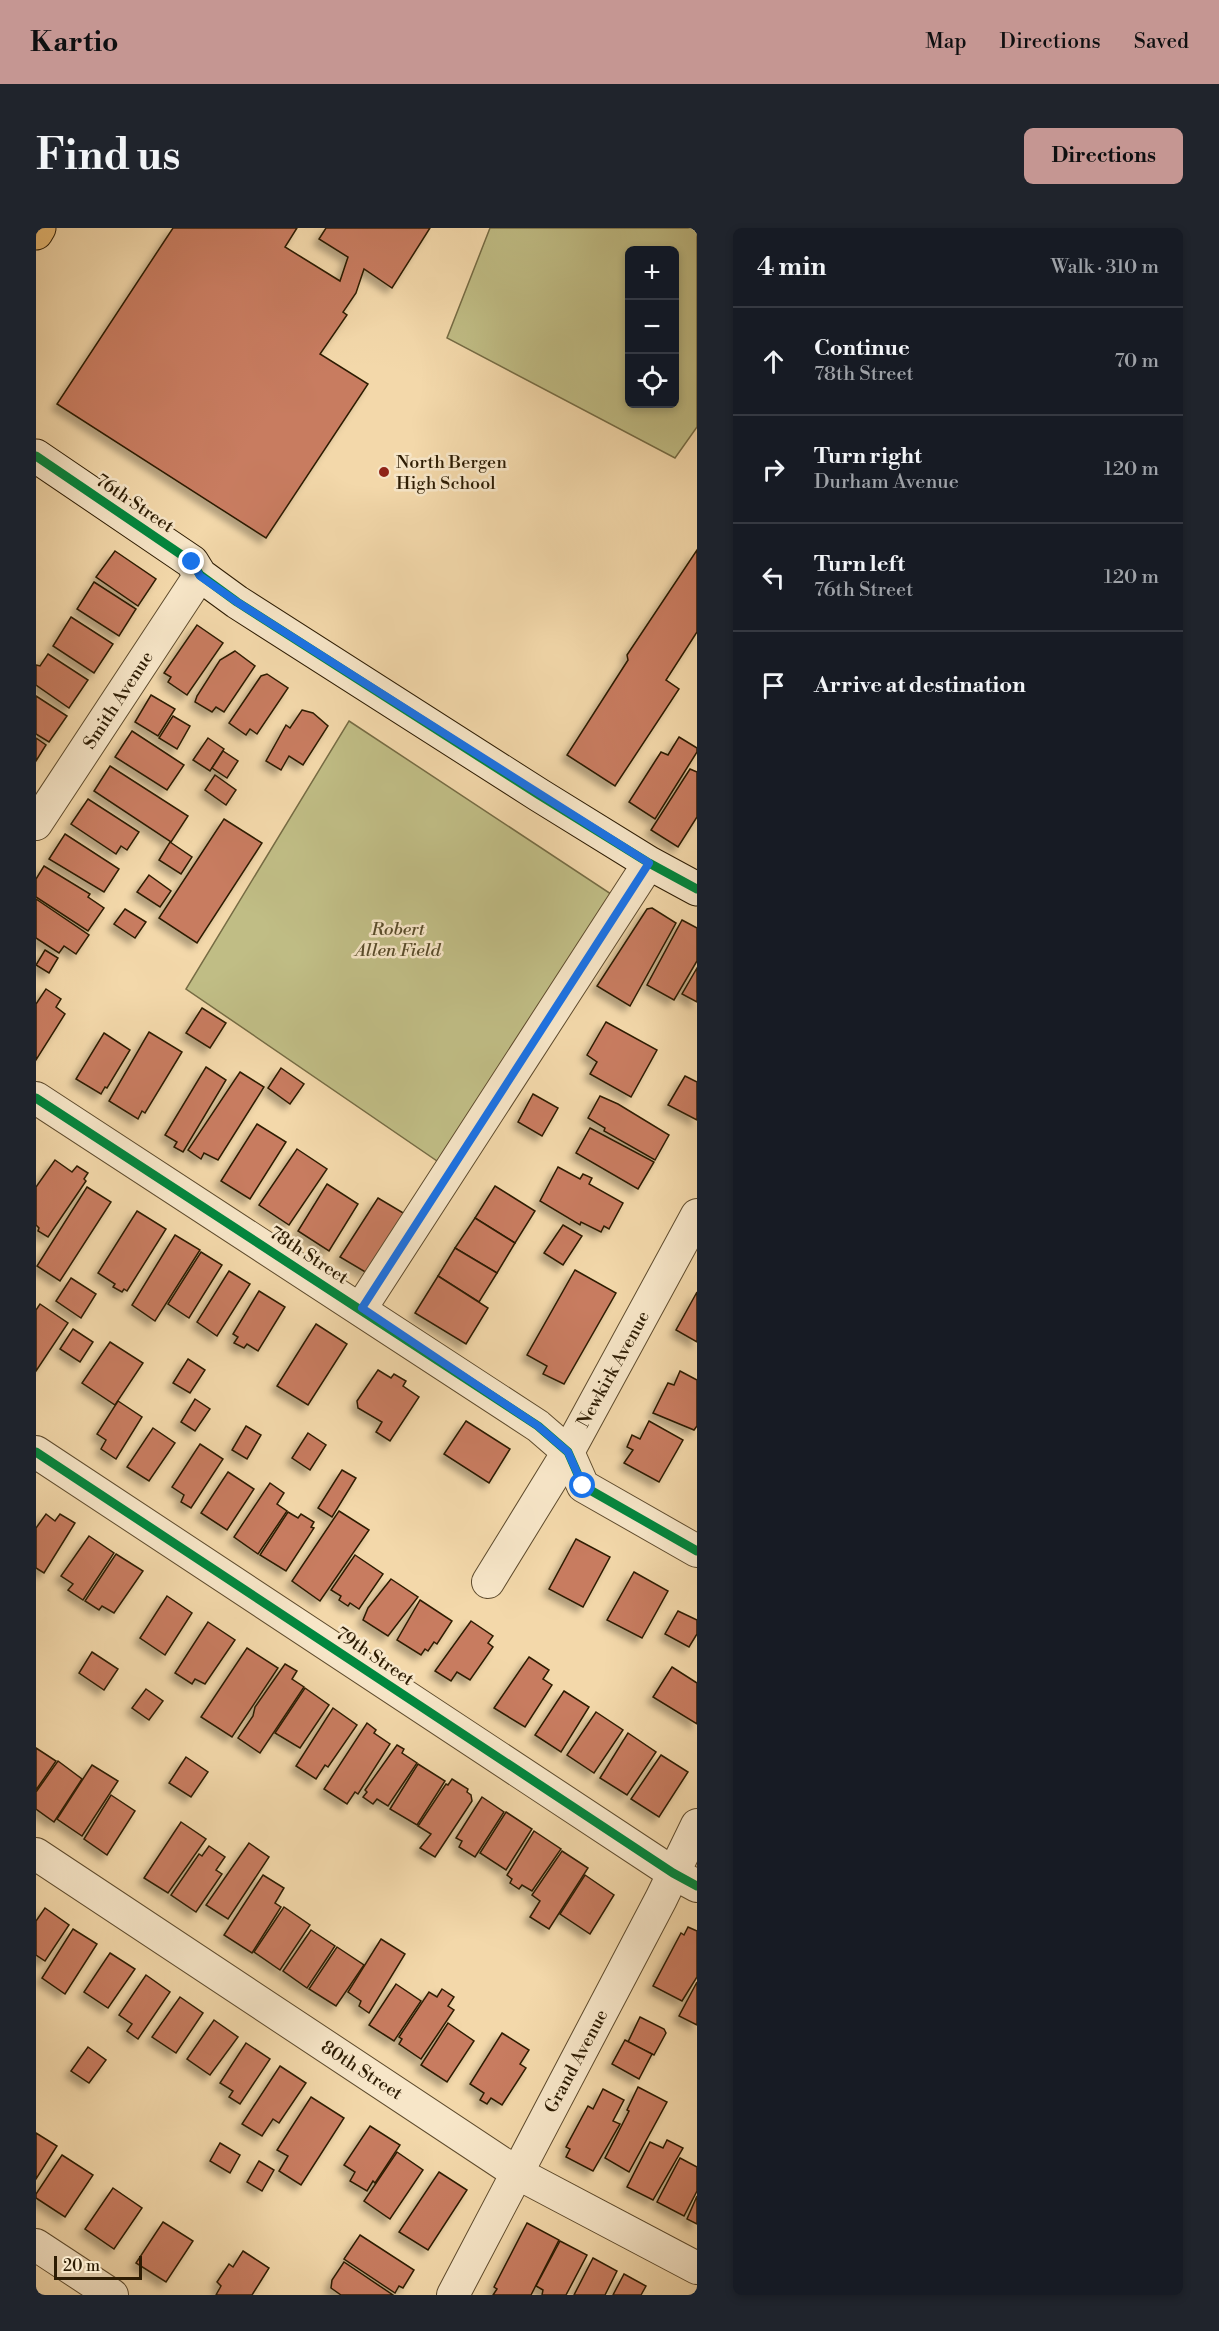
<!DOCTYPE html>
<html lang="en">
<head>
<meta charset="utf-8">
<style>
  :root { --surface:#171b24; --page:#20242c; --text:#f1f3f6; --muted:#9ea1a6; --line:#363941; --accent:#c59692 }
  body { margin:0; font-family:"Libre Bodoni",serif; background:var(--page); color:var(--text) }
  .controls { position:absolute; right:18px; top:18px; display:grid; overflow:hidden; border-radius:9px; box-shadow:0 3px 9px #0003 }
  .controls button { width:54px; height:54px; display:grid; place-items:center; padding:0; border:0; border-bottom:2px solid var(--line); background:var(--surface); color:var(--text); font:30px sans-serif }
  .scale { position:absolute; left:18px; bottom:15px; width:88px; box-sizing:border-box; padding-left:6px; border:3px solid #2d1c03; border-top:0; font-size:16px; line-height:21px; white-space:nowrap; color:#2d1c03; -webkit-text-stroke:4px #f7e6c8; paint-order:stroke }
  .stop { position:absolute; width:18px; height:18px; margin:-14px; border:4px solid #1a73e8; border-radius:50%; background:#fff }
  .stop.end { background:#1a73e8; border-color:#fff; box-shadow:0 2px 6px #0008 }
  .list { margin:0; padding:0; list-style:none }
  h2 { display:flex; justify-content:space-between; align-items:center; height:78px; margin:0; padding:0 24px; font-size:26px }
  h2 small { font-size:20px; font-weight:400; color:var(--muted) }
  .list li { display:grid; grid-template-columns:39px 1fr auto; gap:18px; align-items:center; box-sizing:border-box; height:108px; padding:0 24px; border-top:2px solid var(--line) }
  .list b { display:block; font-size:22px; white-space:nowrap }
  .list p { margin:0; font-size:20px; white-space:nowrap; color:var(--muted) }
  .list em { font-size:20px; font-style:normal; color:var(--muted) }
  .icon { flex:none; width:33px; height:33px; fill:none; stroke:currentColor; stroke-width:2; stroke-linecap:round; stroke-linejoin:round }
  .map { position:relative; flex:none; width:661px; height:2067px; overflow:hidden; border-radius:9px }
  header { display:flex; align-items:center; gap:36px; box-sizing:border-box; height:84px; padding:0 30px; background:var(--accent); color:#111 }
  header strong { font-size:28px }
  nav { display:flex; gap:33px; margin-inline-start:auto; font-size:21px }
  .intro { display:flex; align-items:center; justify-content:space-between; box-sizing:border-box; height:144px; padding:0 36px }
  h1 { margin:0; font-size:42px }
  .button { padding:15px 27px; border-radius:9px; background:var(--accent); color:#111; font-size:21px; font-weight:700 }
  main { display:flex; gap:36px; padding:0 36px }
  aside { flex:1; background:var(--surface); border-radius:9px; box-shadow:0 3px 9px #0003 }
  .map>svg:first-child { display:block }
</style>
</head>
<body>
<header>
<strong>Kartio</strong>
<nav><a>Map</a><a>Directions</a><a>Saved</a></nav>
</header>
<div class="intro"><h1>Find us</h1><a class="button">Directions</a></div>
<main>
<div class="map">
<svg width="661" height="2067" viewBox="0 0 661 2067">
  <defs>
    <filter id="shadow"><feDropShadow dx="-5.5" dy="5.5" stdDeviation="3" flood-color="#0004"/></filter>
  </defs>
  <rect width="100%" height="100%" fill="#f3d8aa"/>
  <filter id="stains"><feTurbulence type="fractalNoise" baseFrequency=".00333" numOctaves="4"/><feColorMatrix values="0 0 0 0 .2 0 0 0 0 .09 0 0 0 0 .02 0 0 0 .5 -.17"/></filter>
  <radialGradient id="worn" r=".72"><stop offset=".6" stop-color="#630" stop-opacity="0"/><stop offset="1" stop-color="#630" stop-opacity=".3"/></radialGradient>
  <g fill="#c0bd85" stroke="#766c44" stroke-width="1.5" fill-rule="evenodd">
    <path d="M454,0H661V199L639,230L411,110ZM594,22H638V176H594Z"/>
    <path d="M313,493L575,666L404,935L150,761Z"/>
  </g>
  <g fill="#c87b61" stroke="#2d1c03" stroke-width="1.5" filter="url(#shadow)">
    <path d="M137,0H261L249,19L304,53L312,29L283,11L290,0H394L356,60L328,41L320,65L307,84L311,87L284,126L332,156L230,310L21,176Z"/>
    <path d="M661,322V404L630,452L643,461L579,558L531,527L592,432L591,427Z"/>
    <path d="M79,323L120,351L102,378L60,349Z"/>
    <path d="M58,354L100,381L83,408L41,381Z"/>
    <path d="M35,389L77,416L58,445L17,418Z"/>
    <path d="M161,397L187,415L151,467L132,454L135,449L128,445Z"/>
    <path d="M199,423L219,438L188,484L180,479L176,484L159,474L161,468L184,432Z"/>
    <path d="M12,426L52,452L33,480L0,457V437L4,438Z"/>
    <path d="M231,446L252,460L221,506L214,501L210,507L193,495L225,448Z"/>
    <path d="M115,467L139,481L122,508L99,494Z"/>
    <path d="M0,468L31,488L13,514L0,506Z"/>
    <path d="M266,482L277,485L292,498L267,537L253,528L245,542L230,533L250,497L254,500Z"/>
    <path d="M137,488L154,498L141,521L123,510Z"/>
    <path d="M96,503L148,537L131,562L79,529Z"/>
    <path d="M643,509L661,520V524L619,591L593,574L625,524L632,527Z"/>
    <path d="M0,510L10,517L0,533Z"/>
    <path d="M172,510L188,521L174,543L157,532Z"/>
    <path d="M187,523L202,533L191,550L176,540Z"/>
    <path d="M74,538L152,588L135,614L58,563Z"/>
    <path d="M654,541L661,544V589L642,619L615,602Z"/>
    <path d="M179,547L200,562L190,577L169,562Z"/>
    <path d="M52,571L103,604L91,622L85,618L80,626L35,596Z"/>
    <path d="M188,591L226,615L161,715L123,690Z"/>
    <path d="M29,606L83,641L68,664L13,631Z"/>
    <path d="M134,614L156,629L145,646L123,632Z"/>
    <path d="M8,638L54,666L52,669L68,680L52,703L0,669V651Z"/>
    <path d="M113,647L135,663L124,679L101,664Z"/>
    <path d="M0,671L53,707L40,726L28,718L23,725L0,710Z"/>
    <path d="M616,680L640,695L594,778L561,758L611,681Z"/>
    <path d="M89,681L110,694L99,710L78,696Z"/>
    <path d="M646,692L661,700V733L638,772L611,757Z"/>
    <path d="M9,722L22,730L13,745L0,737Z"/>
    <path d="M661,740V774L646,766Z"/>
    <path d="M10,761L25,771L20,779L29,786L0,832V776Z"/>
    <path d="M166,780L190,795L174,820L150,805Z"/>
    <path d="M570,794L621,822L595,869L554,846L561,834L551,827Z"/>
    <path d="M113,804L146,824L109,885L106,883L102,891L73,873Z"/>
    <path d="M68,805L94,822L71,860L69,859L65,866L40,851Z"/>
    <path d="M170,839L190,852L147,924L138,919L141,914L129,907Z"/>
    <path d="M245,840L268,856L254,876L232,860Z"/>
    <path d="M204,844L228,859L182,932L168,925L165,931L152,922Z"/>
    <path d="M649,848L661,854V892L632,877Z"/>
    <path d="M497,866L522,880L506,908L482,894Z"/>
    <path d="M564,868L582,876L633,907L619,932L568,903L569,900L552,890Z"/>
    <path d="M221,896L250,914L214,971L185,953Z"/>
    <path d="M554,900L618,934L602,961L540,925Z"/>
    <path d="M261,921L291,941L253,997L223,977Z"/>
    <path d="M19,932L36,944L41,938L52,945L48,951L50,953L12,1009L2,1003L3,1000L0,997V959Z"/>
    <path d="M522,939L544,951L547,946L556,950L553,956L587,975L573,1001L568,998L565,1004L545,994L544,997L504,973Z"/>
    <path d="M291,956L322,976L293,1023L262,1003Z"/>
    <path d="M459,958L499,983L479,1015L439,990Z"/>
    <path d="M51,959L75,974L24,1053L1,1038Z"/>
    <path d="M342,970L369,986L331,1045L304,1029Z"/>
    <path d="M101,983L130,1001L91,1063L88,1061L86,1064L77,1059L79,1056L62,1045Z"/>
    <path d="M439,990L479,1015L461,1045L419,1020Z"/>
    <path d="M527,997L546,1008L527,1037L508,1025Z"/>
    <path d="M139,1007L164,1022L119,1093L96,1077Z"/>
    <path d="M419,1020L461,1045L443,1074L402,1048Z"/>
    <path d="M165,1024L186,1037L153,1090L132,1076Z"/>
    <path d="M539,1042L580,1065L528,1156L507,1146L511,1138L491,1127Z"/>
    <path d="M193,1043L214,1056L181,1108L161,1094Z"/>
    <path d="M402,1048L452,1080L430,1116L379,1085Z"/>
    <path d="M35,1050L60,1066L45,1090L20,1073Z"/>
    <path d="M223,1063L249,1079L222,1123L211,1116L208,1120L198,1115L202,1109L197,1106Z"/>
    <path d="M661,1064V1114L640,1102Z"/>
    <path d="M4,1076L32,1095L0,1143V1082Z"/>
    <path d="M280,1096L311,1116L272,1177L241,1158Z"/>
    <path d="M37,1101L57,1114L44,1134L24,1121Z"/>
    <path d="M74,1114L107,1135L79,1177L46,1155Z"/>
    <path d="M152,1131L169,1142L154,1165L137,1155Z"/>
    <path d="M342,1142L355,1150L358,1146L370,1153L367,1158L383,1169L354,1213L340,1204L346,1194L322,1180L321,1173Z"/>
    <path d="M644,1143L661,1152V1198L658,1202L617,1185L632,1155L638,1157Z"/>
    <path d="M159,1171L174,1181L159,1203L145,1194Z"/>
    <path d="M82,1173L106,1189L80,1231L65,1221L70,1212L61,1206Z"/>
    <path d="M430,1193L474,1221L453,1255L408,1226Z"/>
    <path d="M613,1193L647,1212L623,1254L588,1235L597,1222L591,1219L596,1207L604,1211Z"/>
    <path d="M210,1198L225,1207L211,1231L196,1222Z"/>
    <path d="M117,1200L139,1215L113,1253L91,1239Z"/>
    <path d="M272,1205L290,1217L274,1242L256,1230Z"/>
    <path d="M164,1216L187,1231L155,1280L145,1274L148,1267L136,1259Z"/>
    <path d="M306,1242L320,1250L296,1289L282,1280Z"/>
    <path d="M192,1244L218,1261L191,1302L165,1285Z"/>
    <path d="M234,1255L248,1265L241,1276L251,1283L222,1326L198,1309Z"/>
    <path d="M303,1283L333,1302L284,1373L256,1353Z"/>
    <path d="M252,1284L262,1290L265,1286L278,1294L275,1299L278,1300L250,1343L224,1327Z"/>
    <path d="M10,1286L19,1293L24,1286L39,1295L8,1345L0,1340V1300Z"/>
    <path d="M53,1308L78,1325L47,1372L32,1362L37,1356L25,1348Z"/>
    <path d="M540,1311L574,1329L547,1379L513,1361Z"/>
    <path d="M80,1326L107,1343L78,1385L66,1378L63,1382L49,1373Z"/>
    <path d="M319,1327L347,1346L323,1381L314,1375L312,1378L303,1372L305,1368L295,1362Z"/>
    <path d="M598,1344L632,1363L606,1410L571,1392Z"/>
    <path d="M355,1351L382,1369L352,1408L327,1392L332,1380Z"/>
    <path d="M131,1368L156,1385L129,1427L104,1410Z"/>
    <path d="M384,1372L416,1393L401,1416L398,1414L392,1423L389,1421L385,1427L361,1412Z"/>
    <path d="M642,1383L661,1392V1406L653,1419L629,1406Z"/>
    <path d="M435,1393L457,1408L452,1415L457,1419L434,1452L421,1444L415,1453L399,1443Z"/>
    <path d="M172,1394L199,1412L169,1456L159,1451L156,1456L139,1445Z"/>
    <path d="M211,1420L242,1440L196,1509L165,1489Z"/>
    <path d="M56,1424L82,1441L68,1462L43,1445Z"/>
    <path d="M493,1429L513,1442L507,1451L516,1457L489,1499L458,1480Z"/>
    <path d="M249,1436L261,1443L256,1451L268,1459L224,1525L202,1510L217,1488L219,1479Z"/>
    <path d="M636,1439L661,1455V1496L617,1469Z"/>
    <path d="M269,1460L293,1477L264,1520L239,1505Z"/>
    <path d="M110,1461L127,1473L113,1492L96,1480Z"/>
    <path d="M528,1463L553,1479L525,1524L499,1507Z"/>
    <path d="M297,1480L321,1497L292,1539L289,1537L280,1551L260,1538Z"/>
    <path d="M560,1484L587,1502L558,1545L531,1527Z"/>
    <path d="M331,1495L340,1502L338,1505L354,1516L322,1566L319,1564L311,1576L288,1561Z"/>
    <path d="M592,1505L620,1524L591,1567L564,1550Z"/>
    <path d="M361,1517L368,1521L366,1525L381,1535L352,1578L341,1571L337,1576L327,1569L331,1564L329,1562Z"/>
    <path d="M0,1520L20,1533L0,1562Z"/>
    <path d="M625,1527L652,1544L623,1589L595,1571Z"/>
    <path d="M150,1529L172,1544L155,1569L133,1555Z"/>
    <path d="M22,1533L46,1551L18,1594L0,1581V1564Z"/>
    <path d="M382,1536L409,1553L381,1597L354,1581Z"/>
    <path d="M56,1537L82,1553L46,1608L21,1591Z"/>
    <path d="M416,1551L432,1561L431,1564L435,1567L436,1573L399,1629L384,1620L395,1606L382,1598L410,1556L412,1557Z"/>
    <path d="M75,1567L99,1583L71,1627L48,1611Z"/>
    <path d="M446,1569L468,1584L439,1629L423,1619L426,1613L420,1610Z"/>
    <path d="M470,1584L496,1601L470,1642L444,1625Z"/>
    <path d="M145,1594L170,1611L132,1665L108,1650Z"/>
    <path d="M498,1603L525,1621L496,1663L486,1657L483,1661L474,1655L476,1651L471,1647Z"/>
    <path d="M213,1615L233,1629L192,1691L170,1677Z"/>
    <path d="M173,1618L189,1629L180,1642L186,1646L160,1684L135,1667L163,1626L166,1628Z"/>
    <path d="M526,1623L552,1640L513,1701L494,1689L504,1673L496,1667Z"/>
    <path d="M227,1647L248,1660L239,1675L245,1679L216,1725L188,1707Z"/>
    <path d="M549,1647L578,1667L554,1706L524,1686Z"/>
    <path d="M248,1679L274,1697L244,1742L218,1724Z"/>
    <path d="M9,1680L33,1697L9,1733L0,1727V1693Z"/>
    <path d="M652,1699L661,1703V1749L646,1773L617,1758L645,1705L648,1707Z"/>
    <path d="M37,1701L61,1716L29,1766L6,1750Z"/>
    <path d="M275,1702L299,1718L271,1760L247,1743Z"/>
    <path d="M345,1711L369,1726L333,1785L323,1778L325,1773L312,1764Z"/>
    <path d="M301,1719L328,1737L300,1778L273,1761Z"/>
    <path d="M74,1725L99,1741L72,1780L48,1764Z"/>
    <path d="M110,1747L134,1764L102,1811L91,1803L96,1796L83,1787Z"/>
    <path d="M661,1754V1797L643,1788Z"/>
    <path d="M360,1756L385,1773L358,1813L333,1797Z"/>
    <path d="M406,1761L418,1769L412,1778L418,1782L385,1831L363,1816L366,1811L363,1809L393,1764L401,1769Z"/>
    <path d="M144,1769L167,1785L140,1825L116,1809Z"/>
    <path d="M604,1789L628,1801L630,1805L618,1827L592,1814Z"/>
    <path d="M178,1792L202,1809L174,1847L151,1831Z"/>
    <path d="M412,1795L438,1813L411,1854L385,1837Z"/>
    <path d="M466,1805L493,1822L484,1836L490,1840L466,1877L455,1870L451,1876L444,1872L448,1865L434,1856Z"/>
    <path d="M589,1812L616,1826L603,1851L576,1836Z"/>
    <path d="M210,1815L234,1831L204,1876L193,1869L197,1863L184,1855Z"/>
    <path d="M52,1819L70,1832L53,1855L35,1843Z"/>
    <path d="M244,1838L270,1855L243,1895L237,1891L226,1908L206,1896Z"/>
    <path d="M602,1859L631,1874L593,1944L569,1930L593,1883L591,1882Z"/>
    <path d="M567,1861L588,1872L577,1893L584,1896L557,1943L530,1929L534,1921L530,1919L552,1878L557,1881Z"/>
    <path d="M275,1869L308,1890L265,1957L243,1943L252,1928L241,1922Z"/>
    <path d="M334,1898L364,1917L339,1955L337,1953L331,1963L314,1953L319,1944L308,1937Z"/>
    <path d="M0,1905L21,1918L0,1951Z"/>
    <path d="M631,1912L647,1920L617,1972L591,1959L614,1914L627,1920Z"/>
    <path d="M184,1915L204,1927L194,1945L174,1933Z"/>
    <path d="M361,1924L387,1942L354,1991L328,1973Z"/>
    <path d="M26,1927L57,1947L29,1989L0,1970V1966Z"/>
    <path d="M644,1930L661,1939V1963L648,1988L621,1974Z"/>
    <path d="M223,1933L238,1942L226,1963L211,1954Z"/>
    <path d="M403,1944L431,1962L392,2022L363,2004Z"/>
    <path d="M77,1960L106,1980L78,2021L49,2001Z"/>
    <path d="M661,1968V1996L651,1991Z"/>
    <path d="M127,1994L157,2013L130,2054L100,2035Z"/>
    <path d="M491,1995L523,2012L495,2067H457L461,2061L458,2059Z"/>
    <path d="M324,2007L378,2042L367,2060L363,2058L359,2065L308,2031Z"/>
    <path d="M524,2013L551,2027L530,2067H506L507,2062L500,2058Z"/>
    <path d="M207,2023L233,2040L216,2067H180L185,2058L181,2054L193,2036L197,2039Z"/>
    <path d="M557,2030L581,2043L569,2067H538Z"/>
    <path d="M308,2034L357,2067H305L295,2060L296,2052Z"/>
    <path d="M588,2046L610,2058L605,2067H577Z"/>
  </g>
  <g fill="none" stroke-linecap="round" stroke-linejoin="round">
    <defs>
      <g id="street">
        <path d="M0,596L164,347"/>
        <path d="M0,870L502,1198L532,1224L547,1258L661,1323"/>
        <path d="M325,1080L613,635"/>
        <path d="M0,1224L637,1645L661,1658"/>
        <path d="M452,1354L532,1224L661,987"/>
        <path d="M0,1626L481,1945L661,2040"/>
        <path d="M0,2017L76,2067"/>
        <path d="M417,2067L625,1671L661,1597"/>
      </g>
      <path id="secondary" d="M0,228L156,334L164,347L201,374L503,567L613,635L661,661"/>
      <path id="primary" d="M0,5L3,0"/>
    </defs>
    <use href="#street" stroke="#5e4b2d" stroke-width="34"/>
    <use href="#secondary" stroke="#2d1c03" stroke-width="35"/>
    <use href="#primary" stroke="#2d1c03" stroke-width="35"/>
    <use href="#street" stroke="#f7e6c8" stroke-width="32"/>
    <use href="#secondary" stroke="#f7e6c8" stroke-width="33"/>
    <use href="#primary" stroke="#eabc75" stroke-width="33"/>
    <defs>
      <g id="cycleway">
        <path d="M0,228L156,334L164,347L201,374L503,567L613,635L661,661"/>
        <path d="M0,870L502,1198L532,1224L547,1258L661,1323"/>
        <path d="M0,1224L637,1645L661,1658"/>
      </g>
    </defs>
    <use href="#cycleway" stroke="#f7e6c8" stroke-width="13"/>
    <use href="#cycleway" stroke="#00873e" stroke-width="9"/>
  </g>
  <g fill="none" stroke-linecap="round" stroke-linejoin="round">
    <path stroke="#1a73e8" stroke-width="8" d="M156,334L164,348L201,374L613,635L326,1080L502,1198L532,1224L547,1258"/>
  </g>
  <circle fill="#8f2418" stroke="#f7e6c8" stroke-width="2" cx="348" cy="244" r="6"/>
  <g text-anchor="middle" stroke-width="5" stroke-linejoin="round" paint-order="stroke">
    <g font-size="18" fill="#2d1c03" stroke="#f7e6c8" text-anchor="start">
      <text x="360" y="240">North Bergen<tspan x="360" dy="21">High School</tspan></text>
    </g>
    <g font-size="18" fill="#2d1c03" stroke="#f7e6c8">
      <text transform="translate(99 275) rotate(34)" y="6">76th Street</text>
      <text transform="translate(82 472) rotate(-57)" y="6">Smith Avenue</text>
      <text transform="translate(273 1027) rotate(33)" y="6">78th Street</text>
      <text transform="translate(577 1141) rotate(-61)" y="6">Newkirk Avenue</text>
      <text transform="translate(339 1428) rotate(34)" y="6">79th Street</text>
      <text transform="translate(540 1833) rotate(-62)" y="6">Grand Avenue</text>
      <text transform="translate(326 1842) rotate(33)" y="6">80th Street</text>
    </g>
    <g font-size="18" font-style="italic" fill="#594c2a" stroke="#f7e6c8">
      <text x="362" y="707">Robert<tspan x="362" dy="21">Allen Field</tspan></text>
    </g>
  </g>
  <rect width="100%" height="100%" filter="url(#stains)"/>
  <rect width="100%" height="100%" fill="url(#worn)"/>
</svg>
<div class="controls">
<button>+</button>
<button>−</button>
<button><svg class="icon" aria-label="locate" viewBox="0 0 24 24"><circle cx="12" cy="12" r="6"/><path d="M12 2v4M12 18v4M2 12h4M18 12h4"/></svg></button>
</div>
<div class="scale">20 m</div>
<div class="stop" style="left:547px;top:1258px"></div>
<div class="stop end" style="left:156px;top:334px"></div>
</div>
<aside>
<h2>4 min<small>Walk · 310 m</small></h2>
<ul class="list">
<li><svg class="icon" aria-label="ahead" viewBox="0 0 24 24"><path d="M12 20V5M6 11l6-6 6 6"/></svg><div><b>Continue</b><p>78th Street</p></div><em>70 m</em></li>
<li><svg class="icon" aria-label="right" viewBox="0 0 24 24"><path d="M7 20v-9h11M14 6l5 5-5 5"/></svg><div><b>Turn right</b><p>Durham Avenue</p></div><em>120 m</em></li>
<li><svg class="icon" aria-label="left" viewBox="0 0 24 24"><path d="M17 20v-9H6M10 6l-5 5 5 5"/></svg><div><b>Turn left</b><p>76th Street</p></div><em>120 m</em></li>
<li><svg class="icon" aria-label="arrive" viewBox="0 0 24 24"><path d="M6 21V4h12l-3 4 3 4H6"/></svg><div><b>Arrive at destination</b></div></li>
</ul>
</aside>
</main>
</body>
</html>
